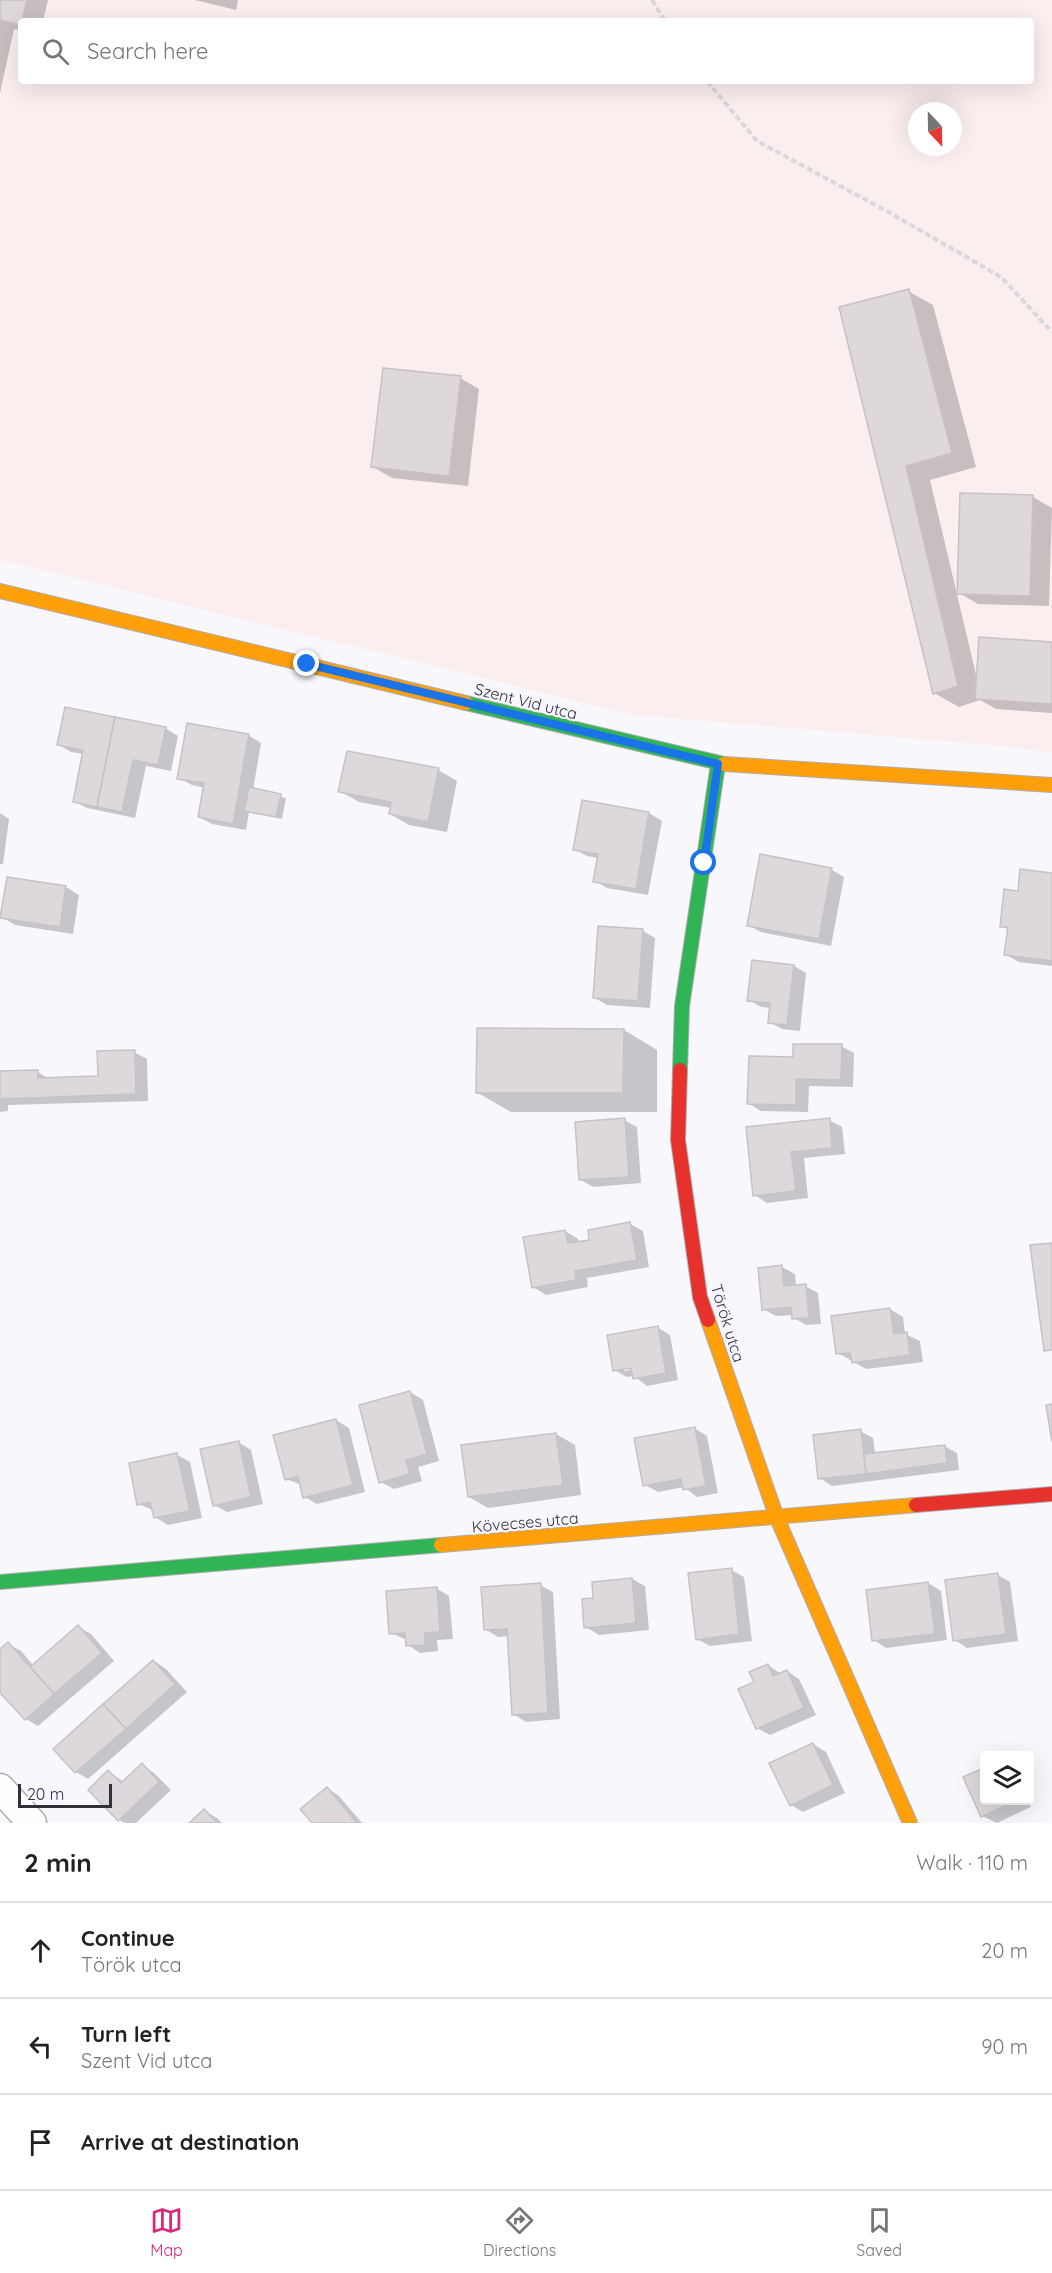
<!DOCTYPE html>
<html lang="en">
<head>
<meta charset="utf-8">
<style>
  :root { --surface:#fff; --page:#f6f6f6; --text:#222; --muted:#767676; --line:#e0e0e0; --accent:#db2777 }
  body { margin:0; font-family:Quicksand,sans-serif; background:var(--page); color:var(--text) }
  .controls { position:absolute; right:18px; bottom:18px; display:grid; overflow:hidden; border-radius:6px; box-shadow:0 6px 24px #0002 }
  .controls button { width:54px; height:54px; display:grid; place-items:center; padding:0; border:0; border-bottom:2px solid var(--line); background:var(--surface); color:var(--text); font:30px sans-serif }
  .compass { position:absolute; left:908px; top:102px; width:54px; height:54px; border-radius:50%; background:var(--surface); box-shadow:0 6px 24px #0002; rotate:158deg }
  .scale { position:absolute; left:18px; bottom:15px; width:94px; box-sizing:border-box; padding-left:6px; border:3px solid #323039; border-top:0; font-size:16px; line-height:21px; white-space:nowrap; color:#323039; -webkit-text-stroke:4px #f7f5fe; paint-order:stroke }
  .stop { position:absolute; width:18px; height:18px; margin:-14px; border:4px solid #1a73e8; border-radius:50%; background:#fff }
  .stop.end { background:#1a73e8; border-color:#fff; box-shadow:0 2px 6px #0008 }
  .list { margin:0; padding:0; list-style:none }
  h2 { display:flex; justify-content:space-between; align-items:center; height:78px; margin:0; padding:0 24px; font-size:26px }
  h2 small { font-size:20px; font-weight:400; color:var(--muted) }
  .list li { display:grid; grid-template-columns:39px 1fr auto; gap:18px; align-items:center; box-sizing:border-box; height:96px; padding:0 24px; border-top:2px solid var(--line) }
  .list b { display:block; font-size:22px; white-space:nowrap }
  .list p { margin:0; font-size:20px; white-space:nowrap; color:var(--muted) }
  .list em { font-size:20px; font-style:normal; color:var(--muted) }
  .icon { flex:none; width:33px; height:33px; fill:none; stroke:currentColor; stroke-width:2; stroke-linecap:round; stroke-linejoin:round }
  .map { position:relative; flex:none; width:1052px; height:1823px; overflow:hidden }
  .search { position:absolute; background:var(--surface); box-shadow:0 6px 24px #0002; left:18px; right:18px; top:18px; height:66px; display:flex; align-items:center; gap:15px; box-sizing:border-box; padding:0 21px; border-radius:6px; color:var(--muted); font-size:22px }
  .sheet { height:366px; background:var(--surface) }
  nav { display:flex; justify-content:space-around; align-items:center; box-sizing:border-box; height:84px; border-top:2px solid var(--line); background:var(--surface); font-size:16px; color:var(--muted) }
  nav a { display:grid; justify-items:center; gap:3px }
  nav .on { color:var(--accent) }
  .map>svg:first-child { display:block }
</style>
</head>
<body>
<div class="map">
<svg width="1052" height="1823" viewBox="0 0 1052 1823">
  <rect width="100%" height="100%" fill="#f8f7fc"/>
  <path fill="#fbeeef" fill-rule="evenodd" d="M0,0H1052V753L1003,746L634,715L0,560ZM21,21H1031V81H21ZM917,111H953V147H917Z"/>
  <g fill="#0003" fill-rule="evenodd">
    <path d="M0,0H48L43,21H21V30L14,29L0,93Z"/>
    <path d="M195,0H238L236,10Z"/>
    <path d="M908,291L933,305L976,467L930,480L977,679L1052,643V713L996,709L980,700L959,707L934,693L841,308Z"/>
    <path d="M460,378L479,389L468,486L392,478L373,467Z"/>
    <path d="M962,494L1033,497L1052,508L1049,606L978,604L959,593Z"/>
    <path d="M165,728L178,736L171,771L146,766L135,818L87,808L74,801L83,754L71,752L59,745Z"/>
    <path d="M248,735L261,743L253,790L286,798L282,819L249,812L246,830L212,824L199,817L205,788L192,785L179,778Z"/>
    <path d="M438,770L457,781L447,832L409,825L390,814L391,808L359,802L340,791Z"/>
    <path d="M583,802L649,813L662,821L648,895L607,888L595,881L598,858L587,856L574,849Z"/>
    <path d="M0,813L9,819L3,864H0Z"/>
    <path d="M761,856L832,870L844,877L831,946L761,932L748,925Z"/>
    <path d="M1052,875V966L1019,962L1006,955L1009,930L1001,926Z"/>
    <path d="M8,879L66,887L79,895L73,934L15,925L2,917Z"/>
    <path d="M643,931L655,938L650,1008L607,1005L595,998Z"/>
    <path d="M794,966L806,973L800,1031L782,1029L769,1022L771,1008L761,1007L749,1000Z"/>
    <path d="M624,1030L657,1050V1112H511L478,1093Z"/>
    <path d="M841,1046L854,1053L853,1087L809,1086L808,1112L761,1111L748,1103L794,1059Z"/>
    <path d="M134,1052L147,1059L148,1101L8,1105V1111L0,1112V1073L38,1072L49,1079L99,1077Z"/>
    <path d="M624,1120L637,1127L641,1183L593,1187L581,1180Z"/>
    <path d="M829,1120L842,1127L845,1154L804,1158L808,1198L767,1203L755,1195L748,1129Z"/>
    <path d="M630,1224L643,1231L649,1267L587,1278L588,1287L546,1295L533,1287L565,1231L578,1239V1243L591,1241Z"/>
    <path d="M782,1267L795,1274L796,1286H805L818,1293L821,1324L806,1325L794,1318L793,1315L776,1316L763,1309Z"/>
    <path d="M890,1309L903,1317L905,1334L920,1341L923,1362L866,1369L838,1353Z"/>
    <path d="M657,1327L670,1335L678,1380L647,1386L634,1376L627,1377L614,1370ZM624,1368H638L624,1371Z"/>
    <path d="M410,1392L423,1400L439,1461L418,1467L422,1481L394,1489L381,1482Z"/>
    <path d="M336,1420L349,1428L365,1492L317,1504L305,1497L302,1485L286,1479Z"/>
    <path d="M694,1428L707,1436L718,1493L697,1497L684,1487L658,1492L645,1485Z"/>
    <path d="M860,1431L873,1438L875,1454L944,1446L957,1453L959,1470L832,1486L820,1478Z"/>
    <path d="M556,1434L575,1445L581,1495L488,1508L469,1497Z"/>
    <path d="M238,1442L251,1450L263,1504L227,1512L214,1505Z"/>
    <path d="M177,1455L190,1462L202,1518L168,1525L155,1517L154,1511L139,1504Z"/>
    <path d="M731,1570L744,1577L752,1641L710,1646L697,1639Z"/>
    <path d="M998,1575L1010,1582L1018,1641L967,1648L955,1640Z"/>
    <path d="M632,1579L645,1586L649,1630L599,1635L586,1627Z"/>
    <path d="M928,1583L941,1591L947,1640L886,1648L874,1640Z"/>
    <path d="M540,1585L553,1592L560,1719L526,1722L513,1714L509,1636L498,1637L485,1629Z"/>
    <path d="M436,1588L449,1596L453,1639L437,1640L438,1651L420,1653L408,1645L407,1640L391,1633Z"/>
    <path d="M78,1627L91,1634L114,1661L38,1726L26,1719L0,1690V1651L8,1644L21,1651L34,1666Z"/>
    <path d="M154,1661L166,1669L187,1692L88,1779L76,1772Z"/>
    <path d="M768,1665L781,1674L787,1671L799,1679L816,1715L770,1735L757,1728Z"/>
    <path d="M813,1744L826,1752L845,1793L803,1812L791,1805Z"/>
    <path d="M142,1765L154,1773L171,1790L136,1823H125L119,1820L109,1772L124,1782Z"/>
    <path d="M984,1769V1800H1028L1031,1807L997,1823L982,1816L965,1778Z"/>
    <path d="M327,1788L339,1796L362,1823H314Z"/>
    <path d="M205,1811L217,1818L222,1823H191Z"/>
  </g>
  <g fill="#ded8dd" stroke="#c6c2c6" stroke-width="1.5">
    <path d="M0,0H27L21,25L0,20Z"/>
    <path d="M909,289L952,453L906,466L958,686L933,694L839,307Z"/>
    <path d="M383,368L461,376L449,476L371,467Z"/>
    <path d="M960,493L1033,495L1030,596L957,594Z"/>
    <path d="M979,637L1052,642V704L975,699Z"/>
    <path d="M65,707L115,717L97,807L73,802L83,750L57,745Z"/>
    <path d="M115,717L166,727L158,765L133,760L122,812L97,807Z"/>
    <path d="M187,723L249,734L233,824L198,817L204,783L177,779Z"/>
    <path d="M347,751L439,768L428,822L389,814L391,802L338,792Z"/>
    <path d="M249,787L281,794L276,817L244,811Z"/>
    <path d="M582,800L649,812L636,889L593,882L598,854L573,850Z"/>
    <path d="M760,854L832,868L819,939L747,926Z"/>
    <path d="M1020,869L1052,873V961L1004,955L1008,927H1000L1004,889L1018,891Z"/>
    <path d="M7,877L66,886L60,927L0,918Z"/>
    <path d="M598,926L643,929L638,1001L593,998Z"/>
    <path d="M752,960L794,965L787,1025L768,1023L770,1003L747,1001Z"/>
    <path d="M477,1028L624,1029L623,1093H476Z"/>
    <path d="M793,1044H842L841,1080L796,1079V1105L747,1104L749,1056L793,1057Z"/>
    <path d="M135,1050L136,1094L0,1099V1071L38,1070V1078L98,1076L97,1051Z"/>
    <path d="M625,1118L629,1177L579,1180L575,1122Z"/>
    <path d="M830,1118L832,1148L791,1152L796,1191L753,1196L746,1127Z"/>
    <path d="M630,1222L637,1260L575,1271L576,1280L532,1288L523,1237L565,1230L568,1243L589,1240L588,1230Z"/>
    <path d="M1052,1243V1350L1044,1351L1030,1245Z"/>
    <path d="M782,1265L784,1286L806,1284L809,1318L792,1319L791,1307L762,1310L758,1268Z"/>
    <path d="M890,1308L894,1334L907,1332L910,1355L852,1363L850,1353L836,1354L831,1316Z"/>
    <path d="M658,1326L666,1373L633,1379L631,1368L613,1371L607,1335Z"/>
    <path d="M410,1391L427,1454L406,1460L410,1474L379,1483L359,1405Z"/>
    <path d="M1052,1404V1442L1046,1405Z"/>
    <path d="M336,1419L353,1485L303,1498L298,1476L285,1480L273,1435Z"/>
    <path d="M695,1427L706,1486L683,1490L681,1479L643,1486L634,1438Z"/>
    <path d="M861,1429L866,1474L818,1479L813,1435Z"/>
    <path d="M556,1433L563,1485L468,1497L461,1445Z"/>
    <path d="M239,1441L251,1497L213,1506L200,1449Z"/>
    <path d="M945,1445L947,1463L866,1474L864,1454Z"/>
    <path d="M177,1453L190,1511L154,1518L150,1502L137,1505L129,1463Z"/>
    <path d="M732,1568L739,1634L696,1640L688,1573Z"/>
    <path d="M998,1573L1006,1634L953,1641L945,1580Z"/>
    <path d="M632,1578L636,1623L584,1628L582,1599L593,1598L592,1582Z"/>
    <path d="M928,1582L935,1634L872,1641L866,1590Z"/>
    <path d="M541,1583L548,1713L512,1715L507,1629L484,1630L481,1587Z"/>
    <path d="M437,1587L440,1632L425,1633V1645L406,1646L405,1633L389,1634L386,1591Z"/>
    <path d="M78,1625L102,1653L54,1694L30,1667Z"/>
    <path d="M8,1642L54,1694L25,1720L0,1693V1649Z"/>
    <path d="M153,1660L175,1684L126,1729L103,1704Z"/>
    <path d="M768,1664L773,1676L787,1670L804,1708L756,1729L738,1689L754,1682L749,1672Z"/>
    <path d="M103,1704L126,1729L75,1773L53,1749Z"/>
    <path d="M813,1743L833,1785L790,1806L769,1763Z"/>
    <path d="M142,1763L159,1782L118,1821L88,1790L108,1770L121,1783Z"/>
    <path d="M984,1768V1800H1017L981,1817L963,1777Z"/>
    <path d="M327,1787L357,1823H312L300,1809Z"/>
    <path d="M204,1809L217,1823H189Z"/>
  </g>
  <g fill="none" stroke-linecap="round" stroke-linejoin="round">
    <defs>
      <path id="street" d="M0,1788L32,1823"/>
      <g id="fast">
        <path d="M466,703L724,764"/>
        <path d="M680,1070L682,1006L718,764"/>
        <path d="M0,1582L441,1545"/>
      </g>
      <g id="slow">
        <path d="M0,591L466,703"/>
        <path d="M724,764L1052,785"/>
        <path d="M708,1320L777,1518L910,1823"/>
        <path d="M441,1545L916,1505"/>
      </g>
      <g id="jam">
        <path d="M680,1070L678,1140L700,1297L708,1320"/>
        <path d="M916,1505L1052,1494"/>
      </g>
    </defs>
    <use href="#street" stroke="#aeacb2" stroke-width="31"/>
    <use href="#fast" stroke="#aeacb2" stroke-width="16"/>
    <use href="#slow" stroke="#aeacb2" stroke-width="16"/>
    <use href="#jam" stroke="#aeacb2" stroke-width="16"/>
    <g stroke="#d9d8db" stroke-width="4" stroke-dasharray="6 3" stroke-linecap="butt">
      <path d="M652,0L665,21"/>
      <path d="M707,81L757,141L883,209L1001,277L1052,332"/>
    </g>
    <use href="#street" stroke="#fefeff" stroke-width="28"/>
    <use href="#fast" stroke="#30b455" stroke-width="14"/>
    <use href="#slow" stroke="#ff9f0a" stroke-width="14"/>
    <use href="#jam" stroke="#e5322d" stroke-width="14"/>
  </g>
  <g fill="none" stroke-linecap="round" stroke-linejoin="round">
    <path stroke="#1a73e8" stroke-width="8" d="M307,664L718,764L704,863"/>
  </g>
  <g text-anchor="middle" stroke-width="4.5" stroke-linejoin="round" paint-order="stroke">
    <g font-size="16" fill="#323039" stroke="#f7f5fe">
      <text transform="translate(526 701) rotate(14)" y="6">Szent Vid utca</text>
      <text transform="translate(728 1323) rotate(73)" y="6">Török utca</text>
      <text transform="translate(525 1522) rotate(-5)" y="6">Kövecses utca</text>
    </g>
  </g>
</svg>
<div class="controls">
<button><svg class="icon" aria-label="layers" viewBox="0 0 24 24"><path d="M12 4l9 5-9 5-9-5zM3 14l9 5 9-5"/></svg></button>
</div>
<svg class="compass" viewBox="-18 -18 36 36"><path d="M0-13l5 13h-10z" fill="#e53935"/><path d="M0 13l5-13h-10z" fill="#767676"/></svg>
<div class="scale">20 m</div>
<div class="stop" style="left:704px;top:863px"></div>
<div class="stop end" style="left:307px;top:664px"></div>
<div class="search"><svg class="icon" aria-label="search" viewBox="0 0 24 24"><circle cx="10" cy="10" r="6"/><path d="M15 15l6 6"/></svg>Search here</div>
</div>
<section class="sheet">
<h2>2 min<small>Walk · 110 m</small></h2>
<ul class="list">
<li><svg class="icon" aria-label="ahead" viewBox="0 0 24 24"><path d="M12 20V5M6 11l6-6 6 6"/></svg><div><b>Continue</b><p>Török utca</p></div><em>20 m</em></li>
<li><svg class="icon" aria-label="left" viewBox="0 0 24 24"><path d="M17 20v-9H6M10 6l-5 5 5 5"/></svg><div><b>Turn left</b><p>Szent Vid utca</p></div><em>90 m</em></li>
<li><svg class="icon" aria-label="arrive" viewBox="0 0 24 24"><path d="M6 21V4h12l-3 4 3 4H6"/></svg><div><b>Arrive at destination</b></div></li>
</ul>
</section>
<nav>
<a class="on"><svg class="icon" aria-label="map" viewBox="0 0 24 24"><path d="M3 6l6-2 6 2 6-2v14l-6 2-6-2-6 2zM9 4v14M15 6v14"/></svg>Map</a>
<a><svg class="icon" aria-label="directions" viewBox="0 0 24 24"><path d="M12 3l9 9-9 9-9-9zM9 14v-3h6M13 9l2 2-2 2"/></svg>Directions</a>
<a><svg class="icon" aria-label="saved" viewBox="0 0 24 24"><path d="M7 4h10v16l-5-4-5 4z"/></svg>Saved</a>
</nav>
</body>
</html>
